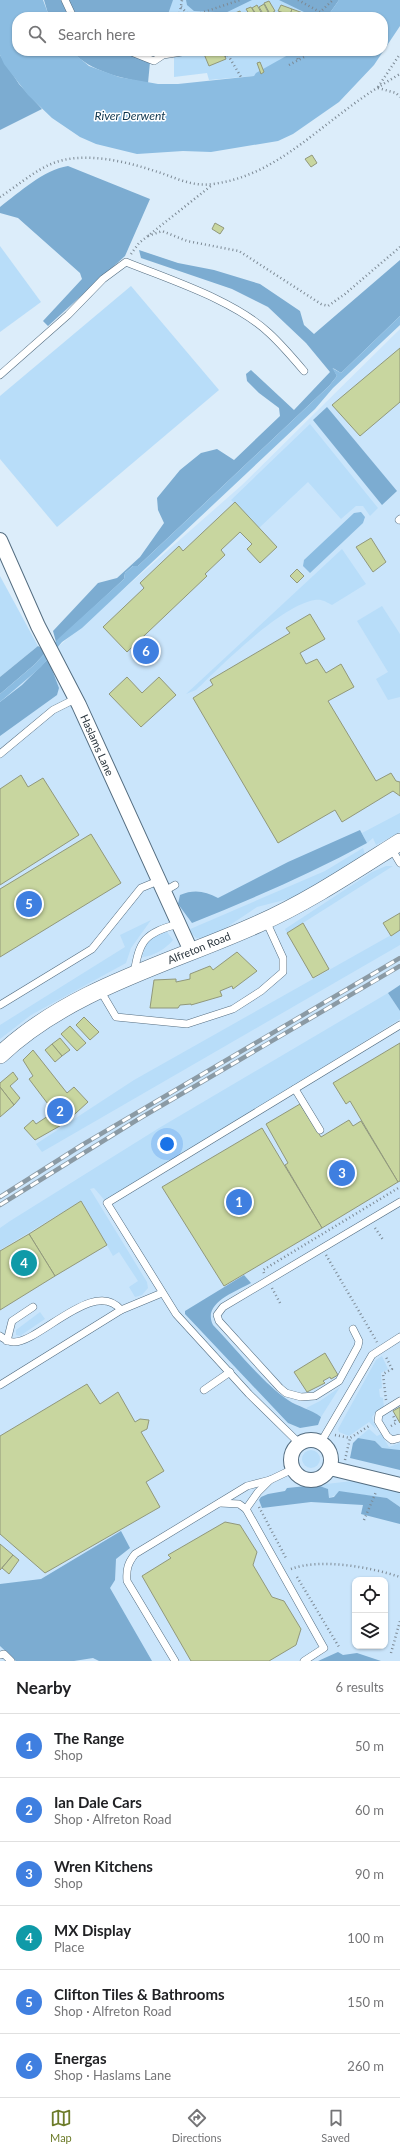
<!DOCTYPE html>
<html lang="en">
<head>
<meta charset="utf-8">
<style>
  :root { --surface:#fff; --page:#f2f2f2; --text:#202124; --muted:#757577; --line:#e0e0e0; --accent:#6d7c2a }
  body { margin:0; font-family:Lato,sans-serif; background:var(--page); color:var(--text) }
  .controls { position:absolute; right:12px; bottom:12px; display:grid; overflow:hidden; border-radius:8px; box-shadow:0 1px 3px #0004 }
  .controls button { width:36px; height:36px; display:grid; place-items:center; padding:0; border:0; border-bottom:1px solid var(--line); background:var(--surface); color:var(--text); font:20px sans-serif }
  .you { position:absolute; left:167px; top:1144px; width:14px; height:14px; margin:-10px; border:3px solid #fff; border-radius:50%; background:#1a73e8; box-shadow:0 0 0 6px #1a73e833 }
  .badge { display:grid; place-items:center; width:26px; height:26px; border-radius:50%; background:var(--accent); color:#fff; font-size:13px; font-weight:700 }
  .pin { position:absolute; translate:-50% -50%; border:2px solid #fff; box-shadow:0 1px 4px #0006 }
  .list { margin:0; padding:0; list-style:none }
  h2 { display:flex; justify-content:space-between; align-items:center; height:52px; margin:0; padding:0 16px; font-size:17px }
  h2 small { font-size:13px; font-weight:400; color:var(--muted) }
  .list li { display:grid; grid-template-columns:26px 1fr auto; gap:12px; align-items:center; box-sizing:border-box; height:64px; padding:0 16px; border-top:1px solid var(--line) }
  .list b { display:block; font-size:15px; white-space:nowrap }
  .list p { margin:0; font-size:13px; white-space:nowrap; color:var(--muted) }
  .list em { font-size:13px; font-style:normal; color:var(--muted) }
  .icon { flex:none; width:22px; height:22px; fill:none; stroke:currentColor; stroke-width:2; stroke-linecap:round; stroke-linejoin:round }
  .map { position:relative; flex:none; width:400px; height:1661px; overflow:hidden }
  .search { position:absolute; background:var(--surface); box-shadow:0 1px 3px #0004; left:12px; right:12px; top:12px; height:44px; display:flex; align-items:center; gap:10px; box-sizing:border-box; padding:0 14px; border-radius:16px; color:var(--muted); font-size:15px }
  .sheet { height:436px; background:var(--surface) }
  nav { display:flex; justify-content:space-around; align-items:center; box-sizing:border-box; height:56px; border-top:1px solid var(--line); background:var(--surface); font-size:11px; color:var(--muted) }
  nav a { display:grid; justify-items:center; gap:2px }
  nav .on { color:var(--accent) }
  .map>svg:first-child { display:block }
</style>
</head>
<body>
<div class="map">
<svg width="400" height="1661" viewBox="0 0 400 1661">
  <rect width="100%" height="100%" fill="#dcedfa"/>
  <path fill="#cae5fb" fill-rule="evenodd" d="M400,329V1661H0V698L242,485ZM355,1580H385V1646H355Z"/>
  <g fill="#b8ddf9">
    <path d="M78,0H339L327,17H90Z"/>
    <path d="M174,51H295L254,76L209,80L207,73L174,77Z"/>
    <path d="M0,246L41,302L0,332Z"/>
    <path d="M131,286L219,390L57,527L0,459V396Z"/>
    <path d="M310,424L378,508L370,516L363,506H356L341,519L308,482L259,528L231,500Z"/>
    <path d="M342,549L366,584L332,605C326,602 322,599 315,600C281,605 221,666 196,690L186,694Z"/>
    <path d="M0,576L38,646L0,677Z"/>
    <path d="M382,606L400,634V697L388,700L376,679L388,672L357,621Z"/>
    <path d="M400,813V832L376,845L373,838L367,843L362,833Z"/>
    <path d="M363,848L365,854L361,859L292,898L257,907L218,933L201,938H196L188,930L325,871Z"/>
    <path d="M386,866H393L287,933L285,929L372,872Z"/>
    <path d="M151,920L131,948L126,963L31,1015L0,1039V1025L125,947L120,935Z"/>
    <path d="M400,930V945L42,1152L36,1144L134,1080Z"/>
    <path d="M160,932H167L173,940C167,948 152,957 142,957L147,942Z"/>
    <path d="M388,993L400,1011V1019L107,1203L94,1188L90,1189L147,1282L148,1288L142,1295L135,1297L129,1287L138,1281L119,1252L113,1256L81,1201L0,1250V1228L10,1221L159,1128Z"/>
    <path d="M40,1312L45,1319L20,1336L16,1335V1330Z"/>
    <path d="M382,1356L388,1369L381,1373L382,1388L379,1389L380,1397L383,1398L384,1408L376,1412L372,1417L376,1429L369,1422L349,1436L339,1432L338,1429L376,1360Z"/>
    <path d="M340,1387L321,1417L306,1408L320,1401Z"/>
    <path d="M369,1429L377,1436L381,1434L389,1447L400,1443V1450L382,1448L375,1441L358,1438Z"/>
    <circle cx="311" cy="1459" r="9"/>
    <path d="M353,1481L400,1492V1507L387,1498L342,1492L329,1498L328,1489L317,1485Z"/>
  </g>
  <g fill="#7cacd1">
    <path d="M44,0H173L167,17H49Z"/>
    <path d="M186,0H252L217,17H197L215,12L194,11L187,5Z"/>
    <path d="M279,0H339L327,17L308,14Z"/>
    <path d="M71,51H151L148,83C120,78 92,72 71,51Z"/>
    <path d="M0,55L19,84L42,109L0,130Z"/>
    <path d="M68,166L150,199L125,256L48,326L43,321L82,279L80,273L18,218L0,213V207C20,192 43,170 68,166Z"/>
    <path d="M139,250L178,263L214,270L260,284L300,311L304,325L314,334L400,260V316L341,373L333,368L337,376L329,386L138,566H133L125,573L124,579L56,642L53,631L98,583L117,578L140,557L164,523L158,510L157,498L180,470L201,453L217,449L234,460L280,416L279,408L259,393L247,381L246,374L251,370L294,410L330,372L306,343L268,307L232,289L141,258Z"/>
    <path d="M327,407L397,491L382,505L313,420Z"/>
    <path d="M38,646L47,651L34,665L0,694V677Z"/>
    <path d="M48,659L59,688L57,695L0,736V702L22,685Z"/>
    <path d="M360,830L367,843C310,874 252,899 192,923L178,904L180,895C194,889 205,891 218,898L288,862Z"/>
    <path d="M400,985V1011L388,993Z"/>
    <path d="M244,1275L251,1283C235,1292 202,1303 213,1325C235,1348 262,1382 288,1400C298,1407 311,1409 321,1417L318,1425L300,1428L288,1423L185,1314V1311Z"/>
    <path d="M358,1438L375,1441L382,1448L400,1450V1470L350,1458L353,1443Z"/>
    <path d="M317,1485L328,1489L329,1498L334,1497L339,1491L387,1498L400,1507V1524L361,1514L363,1505L311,1502L262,1508L259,1500L261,1497L268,1494L285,1491L287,1488Z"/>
    <path d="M121,1531L130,1548L116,1559L115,1580L110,1588L152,1661H99L93,1658L74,1661H16L0,1646V1584L41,1579Z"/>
    <path d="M338,1652L343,1655L357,1653L381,1661H318Z"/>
  </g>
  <g fill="#8bbce1">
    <path d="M0,0H43L49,16L17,17V51H71L89,66L119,77L158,84H178L254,76L256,73L295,51H383V17H327L339,0H400V26L374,65L339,102L293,134L278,141L211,152L183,151L137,154L96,144L80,137L52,118L28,95L4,64L0,55Z"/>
    <path d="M400,316V325L333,388L315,409L82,628L62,642L41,667L0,702V694L34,665L59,638L124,579L125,573L133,566H138L329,386L337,376L332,368L341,373Z"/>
    <path d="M361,512L365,517L363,523L310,573L303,566L304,560L354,513Z"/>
  </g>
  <g fill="#c8d69f" stroke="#91987b">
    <path d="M269,1L275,11L270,14L264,3Z"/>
    <path d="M264,4L269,14L265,17L259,7Z"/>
    <path d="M257,5L262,14L258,17L252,8Z"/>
    <path d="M281,5L292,9L290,15L278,11Z"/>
    <path d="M251,7L257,17H251L246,9Z"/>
    <path d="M292,9L303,13L302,17L290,15Z"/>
    <path d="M240,11L242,17H225Z"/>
    <path d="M211,51H218L220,54L223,52L226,59L209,66L204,54Z"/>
    <path d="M260,62L264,72L261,74L257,63Z"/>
    <path d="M312,155L317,163L311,167L305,159Z"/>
    <path d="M215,223L224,228L220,234L212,229Z"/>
    <path d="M400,348V402L360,436L332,405Z"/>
    <path d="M235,502L277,547L260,563L247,549L252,544L240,532L221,550L225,555L205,574L207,576L127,652L103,627L144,588L140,583L179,546L183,551Z"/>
    <path d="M371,538L386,562L373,572L356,547Z"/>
    <path d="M297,569L304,576L297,583L290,576Z"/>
    <path d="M310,614L325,639L300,653L306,664L317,659L326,673L341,664L354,687L328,701L376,781L391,773L396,781L400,782V796L393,791L342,822L335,810L278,843L193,698L213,685L210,680L290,633L286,628Z"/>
    <path d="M127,677L142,693L159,677L176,695L141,727L109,694Z"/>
    <path d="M21,775L28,787L43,778L79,835L0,885V789Z"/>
    <path d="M91,834L121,883L0,957V889Z"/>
    <path d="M400,913V930L391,936L383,923Z"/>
    <path d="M303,923L329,969L313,978L287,933Z"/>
    <path d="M237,952L257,971L233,989L232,986L220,991L222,996L191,1005V1004L180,1005L178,1008H150L154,980L176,979V982L190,979V974L210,966L213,970Z"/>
    <path d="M84,1017L99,1032L90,1040L76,1025Z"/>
    <path d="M70,1026L86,1043L77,1051L61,1034Z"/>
    <path d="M60,1038L70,1050L62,1056L52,1044Z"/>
    <path d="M400,1043V1181L398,1182L350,1101L346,1104L333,1083Z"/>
    <path d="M52,1044L62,1056L55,1062L45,1050Z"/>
    <path d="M33,1050L67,1093L74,1087L88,1102L65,1123L35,1140L24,1128L33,1120L36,1124L54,1112L29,1079L33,1076L23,1060Z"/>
    <path d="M13,1072L18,1079L10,1086L20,1098L14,1105L0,1087V1083Z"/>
    <path d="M0,1087L14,1105L0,1117Z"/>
    <path d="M300,1104L321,1137L349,1120L353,1126L361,1121L398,1182L322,1228L285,1165L288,1163L266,1124Z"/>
    <path d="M262,1128L322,1228L224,1286L162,1187Z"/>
    <path d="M81,1201L107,1245L55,1276L29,1234Z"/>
    <path d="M29,1234L55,1276L0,1310V1251Z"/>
    <path d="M325,1353L338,1375L331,1379L330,1377L323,1381L325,1383L307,1392L294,1372Z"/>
    <path d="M87,1384L100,1404L118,1392L135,1422L140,1419L149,1420L147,1429L141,1432L164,1471L146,1482L160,1507L45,1573L0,1534V1436Z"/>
    <path d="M400,1407V1423L393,1411Z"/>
    <path d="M225,1522L240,1525L257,1552L253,1565L272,1597L284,1601L301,1629L296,1645L269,1661H191L142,1576L171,1558L168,1555Z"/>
    <path d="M0,1544L13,1555L0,1570Z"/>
    <path d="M13,1555L19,1560L9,1574L2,1568Z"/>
  </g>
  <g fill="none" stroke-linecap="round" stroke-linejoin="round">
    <defs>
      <g id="service">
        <path d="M65,0L73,17"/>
        <path d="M129,51L154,61L163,55L188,51"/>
        <path d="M0,375L68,315L103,279L126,262C170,280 234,300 269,333C281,344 293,358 304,371"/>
        <path d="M399,520L400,519"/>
        <path d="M0,754L53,710L75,699"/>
        <path d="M391,848L400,863"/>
        <path d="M163,892L175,885"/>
        <path d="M134,974C139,940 145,933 178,924"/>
        <path d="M100,990L116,1017L187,1024L233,1009L261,991L283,972V958L266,921"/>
        <path d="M0,1005L92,949L141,888L158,881"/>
        <path d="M295,1089L320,1130"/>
        <path d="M353,1329L359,1341L358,1346L339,1381L315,1396L301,1397L286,1393L280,1388L219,1321L217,1315L223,1307L400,1202"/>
        <path d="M0,1336C4,1339 8,1342 14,1342C40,1342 95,1277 121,1310L162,1293"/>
        <path d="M7,1341L12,1321L33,1307"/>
        <path d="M0,1385L121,1310"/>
        <path d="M204,1390L230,1372"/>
        <path d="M400,1401L379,1414L378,1421L387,1436L392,1440L400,1438"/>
        <path d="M321,1442L372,1355L400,1337"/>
        <path d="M299,1443L249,1394L176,1314L107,1203L400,1025"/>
        <path d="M270,1480L258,1492L246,1509L324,1648L304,1661"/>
        <path d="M220,1503L239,1504L246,1509"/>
        <path d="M0,1655L4,1654L11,1661"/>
        <path d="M175,1661L127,1581C126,1569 128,1563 135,1554L247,1486L270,1480L293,1469"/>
      </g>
      <g id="minor">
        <path d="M0,540L38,626L79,705L191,951"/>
        <circle cx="311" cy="1460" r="20"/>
        <path d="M330,1468L400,1485"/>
      </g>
      <path id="tertiary" d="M0,1055C71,988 172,963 258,924C308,902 354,871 400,842"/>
    </defs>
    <use href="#service" stroke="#546d80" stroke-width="8"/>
    <use href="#minor" stroke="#546d80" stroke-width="16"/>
    <use href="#tertiary" stroke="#546d80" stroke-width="18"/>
    <g stroke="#7c8994" stroke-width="2.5" stroke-dasharray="1 3" stroke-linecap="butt">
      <path d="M298,0L320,12L333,0"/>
      <path d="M181,7L190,16"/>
      <path d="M179,17L182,0"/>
      <path d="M189,17L240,0"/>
      <path d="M294,51L298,60"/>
      <path d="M228,55L241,77"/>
      <path d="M225,56L228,55L226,51"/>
      <path d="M289,65L306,56"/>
      <path d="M378,87L400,54"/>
      <path d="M378,88L396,93L400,97"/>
      <path d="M0,197C14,188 36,170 51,164C84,150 128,162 161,173C178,179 194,187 213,184C267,177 305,140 347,109C364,96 381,85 400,74"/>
      <path d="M148,236L162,231L187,241L239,251L321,304L328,306L345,294L400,247"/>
      <path d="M131,254L139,243L212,185"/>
      <path d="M375,1228L384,1241"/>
      <path d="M326,1255L377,1342"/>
      <path d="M264,1273L263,1270L400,1187"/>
      <path d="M272,1288L280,1303"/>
      <path d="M386,1400L383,1374L392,1369L386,1357"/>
      <path d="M391,1426L396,1423L393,1415"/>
      <path d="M335,1435L350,1438L369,1426L370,1427"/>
      <path d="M345,1460L350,1438"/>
      <path d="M259,1507L287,1560"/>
      <path d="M364,1520L376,1492"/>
      <path d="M291,1569C320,1558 370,1567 400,1577"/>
      <path d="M297,1577L339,1647"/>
      <path d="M391,1653L400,1621"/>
    </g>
    <use href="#service" stroke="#fff" stroke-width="7"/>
    <use href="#minor" stroke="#fff" stroke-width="14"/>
    <use href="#tertiary" stroke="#fff" stroke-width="17"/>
    <defs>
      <g id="rail">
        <path d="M0,1197L82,1145L400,958"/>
        <path d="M0,1205L137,1120L400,966"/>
      </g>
    </defs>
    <use href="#rail" stroke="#8b9aa4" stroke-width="4.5"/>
    <use href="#rail" stroke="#fff" stroke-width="3" stroke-dasharray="9" stroke-linecap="butt"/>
  </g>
  <g text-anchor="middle" stroke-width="3" stroke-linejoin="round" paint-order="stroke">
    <g font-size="11" fill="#2a353d" stroke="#fff">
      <text transform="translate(97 745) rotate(66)" y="4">Haslams Lane</text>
      <text transform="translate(199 948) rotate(-22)" y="4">Alfreton Road</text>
    </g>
    <g font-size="12" font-style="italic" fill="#0c344d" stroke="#fff">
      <text x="130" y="120">River Derwent</text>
    </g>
  </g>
</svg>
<div class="controls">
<button><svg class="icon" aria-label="locate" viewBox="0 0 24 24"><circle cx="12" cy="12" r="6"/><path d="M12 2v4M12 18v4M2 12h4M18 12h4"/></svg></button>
<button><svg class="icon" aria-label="layers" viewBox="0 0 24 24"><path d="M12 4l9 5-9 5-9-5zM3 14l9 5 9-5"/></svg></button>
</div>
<div class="you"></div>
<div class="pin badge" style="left:239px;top:1202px;background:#3f7fe0">1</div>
<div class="pin badge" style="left:60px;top:1111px;background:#3f7fe0">2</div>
<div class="pin badge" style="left:342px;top:1173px;background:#3f7fe0">3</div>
<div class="pin badge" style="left:24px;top:1263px;background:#0f9aa8">4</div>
<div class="pin badge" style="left:29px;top:904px;background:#3f7fe0">5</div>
<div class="pin badge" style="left:146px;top:651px;background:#3f7fe0">6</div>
<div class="search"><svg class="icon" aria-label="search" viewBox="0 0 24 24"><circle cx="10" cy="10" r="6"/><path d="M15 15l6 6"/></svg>Search here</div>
</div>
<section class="sheet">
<h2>Nearby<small>6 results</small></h2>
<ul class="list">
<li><span class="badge" style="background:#3f7fe0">1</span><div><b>The Range</b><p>Shop</p></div><em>50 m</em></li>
<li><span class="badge" style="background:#3f7fe0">2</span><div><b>Ian Dale Cars</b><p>Shop · Alfreton Road</p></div><em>60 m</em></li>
<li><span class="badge" style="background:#3f7fe0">3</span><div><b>Wren Kitchens</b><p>Shop</p></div><em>90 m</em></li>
<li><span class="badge" style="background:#0f9aa8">4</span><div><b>MX Display</b><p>Place</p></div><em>100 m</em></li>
<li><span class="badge" style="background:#3f7fe0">5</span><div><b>Clifton Tiles &amp; Bathrooms</b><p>Shop · Alfreton Road</p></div><em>150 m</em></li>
<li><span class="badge" style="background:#3f7fe0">6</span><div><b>Energas</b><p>Shop · Haslams Lane</p></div><em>260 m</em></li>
</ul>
</section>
<nav>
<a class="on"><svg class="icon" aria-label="map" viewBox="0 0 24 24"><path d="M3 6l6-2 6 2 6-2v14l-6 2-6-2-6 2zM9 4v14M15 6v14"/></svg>Map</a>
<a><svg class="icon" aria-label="directions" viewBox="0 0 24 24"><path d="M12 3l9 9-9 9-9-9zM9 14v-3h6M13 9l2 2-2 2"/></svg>Directions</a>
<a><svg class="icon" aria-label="saved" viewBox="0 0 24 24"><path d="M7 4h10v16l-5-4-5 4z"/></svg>Saved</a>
</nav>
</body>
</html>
